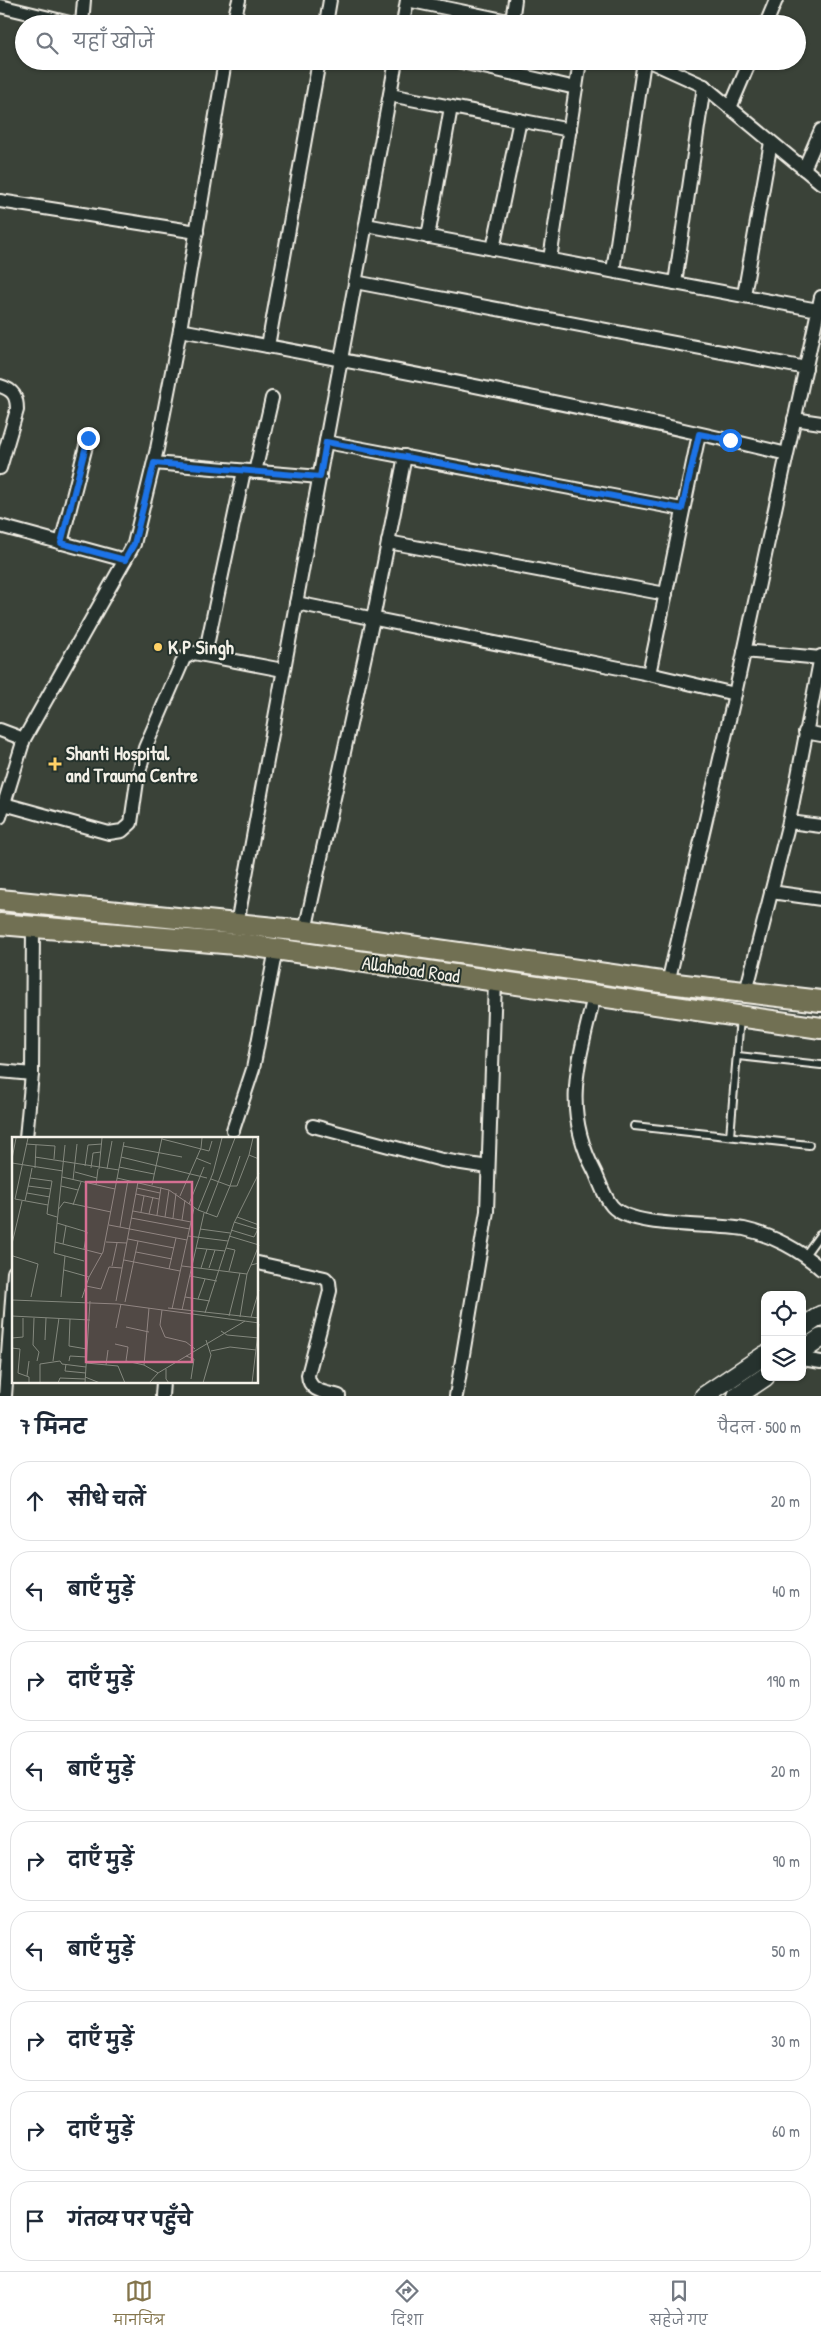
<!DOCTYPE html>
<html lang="hi">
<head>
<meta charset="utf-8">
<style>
  :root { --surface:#fff; --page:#f2f2f3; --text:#1f2937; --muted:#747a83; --line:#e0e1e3; --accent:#84754c }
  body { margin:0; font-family:"Patrick Hand","Playpen Sans Deva",sans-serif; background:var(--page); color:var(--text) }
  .controls { position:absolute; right:15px; bottom:15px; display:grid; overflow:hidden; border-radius:10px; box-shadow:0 1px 4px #0004 }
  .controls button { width:45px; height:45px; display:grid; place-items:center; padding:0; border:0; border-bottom:1px solid var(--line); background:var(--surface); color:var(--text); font:25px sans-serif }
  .stop { position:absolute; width:15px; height:15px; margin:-11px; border:4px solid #1a73e8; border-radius:50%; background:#fff }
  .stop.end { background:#1a73e8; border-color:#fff; box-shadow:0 1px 5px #0008 }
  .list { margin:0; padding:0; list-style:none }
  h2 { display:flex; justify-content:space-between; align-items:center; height:65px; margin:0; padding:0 20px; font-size:21px }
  h2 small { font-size:16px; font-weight:400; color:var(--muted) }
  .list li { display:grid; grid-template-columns:32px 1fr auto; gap:15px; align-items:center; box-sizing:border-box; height:80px; margin:0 10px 10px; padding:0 10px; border:1px solid var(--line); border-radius:20px }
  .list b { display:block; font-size:19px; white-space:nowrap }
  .list em { font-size:16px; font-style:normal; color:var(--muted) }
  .icon { flex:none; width:28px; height:28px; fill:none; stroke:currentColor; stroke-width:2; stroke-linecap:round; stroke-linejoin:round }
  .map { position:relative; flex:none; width:821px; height:1396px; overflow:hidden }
  .search { position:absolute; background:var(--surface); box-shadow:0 1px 4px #0004; left:15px; right:15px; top:15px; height:55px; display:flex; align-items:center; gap:12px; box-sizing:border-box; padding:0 18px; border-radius:28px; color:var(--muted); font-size:19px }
  .sheet { height:875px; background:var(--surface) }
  nav { display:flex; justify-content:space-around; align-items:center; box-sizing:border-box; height:70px; border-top:1px solid var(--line); background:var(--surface); font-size:14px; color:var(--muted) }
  nav a { display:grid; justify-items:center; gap:2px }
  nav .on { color:var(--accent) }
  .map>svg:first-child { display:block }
</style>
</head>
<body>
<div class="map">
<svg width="821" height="1396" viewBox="0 0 821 1396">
  <rect width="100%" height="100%" fill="#3a4238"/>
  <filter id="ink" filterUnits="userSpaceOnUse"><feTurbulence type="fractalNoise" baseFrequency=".02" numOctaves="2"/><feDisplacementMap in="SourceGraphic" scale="10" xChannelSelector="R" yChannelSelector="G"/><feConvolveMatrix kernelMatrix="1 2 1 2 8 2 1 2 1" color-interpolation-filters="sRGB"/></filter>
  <g filter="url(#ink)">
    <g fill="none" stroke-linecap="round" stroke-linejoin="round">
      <defs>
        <g id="lane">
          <path d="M738,1056L821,1065"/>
          <path d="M634,1126L809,1145"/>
          <path d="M730,1136L740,1018"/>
          <path d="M805,1255L821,1233"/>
        </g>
        <g id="street">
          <path d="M407,0L523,24"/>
          <path d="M0,6L74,24"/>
          <path d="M512,21L515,0"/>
          <path d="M82,24L84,0"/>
          <path d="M233,24L239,0"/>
          <path d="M326,24L330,0"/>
          <path d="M403,24L407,0"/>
          <path d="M766,24L776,0"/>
          <path d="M457,61L576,88"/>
          <path d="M649,61L704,86L821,183"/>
          <path d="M390,95L570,130"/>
          <path d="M730,108L750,61"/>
          <path d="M804,169L821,130"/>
          <path d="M0,201L197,232"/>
          <path d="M366,225L818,310"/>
          <path d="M428,237L451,107"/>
          <path d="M493,249L520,120"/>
          <path d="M550,259L580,61"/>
          <path d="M613,271L644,61"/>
          <path d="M355,282L806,368"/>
          <path d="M675,283L704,86"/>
          <path d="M744,295L771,142"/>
          <path d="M180,330C383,367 586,406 787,454"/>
          <path d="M268,346L319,61"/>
          <path d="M0,386C14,390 17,397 17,410L0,468"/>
          <path d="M794,419L821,423"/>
          <path d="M326,442L682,509"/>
          <path d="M154,463L320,477"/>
          <path d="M255,472L272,398"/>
          <path d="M0,526L125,560"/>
          <path d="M388,542L666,594"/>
          <path d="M61,543L88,438"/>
          <path d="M296,603L649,674L735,694"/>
          <path d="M744,651L821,658"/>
          <path d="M205,655L244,471"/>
          <path d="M649,674L699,434"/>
          <path d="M0,730L24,739"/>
          <path d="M805,732L821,735"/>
          <path d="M4,804L109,833L122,831L131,823L137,781L145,748L184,658L194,653L283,670"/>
          <path d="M0,817L24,739L134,544L157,449L180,330L225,61"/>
          <path d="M789,822L821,826"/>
          <path d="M771,892L821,899"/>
          <path d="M237,924L396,61"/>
          <path d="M305,931L373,619L405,456"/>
          <path d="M668,983L735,694L821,297"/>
          <path d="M746,992L789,822L821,656"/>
          <path d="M594,996C579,1062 561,1108 595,1172C600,1183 604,1197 612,1206C632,1229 713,1223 744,1229C772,1235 800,1250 821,1269"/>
          <path d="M0,1071L32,1074"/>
          <path d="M313,1126L442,1160L488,1167"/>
          <path d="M233,1130L253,1069L276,949"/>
          <path d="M26,1138L32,1074L33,927"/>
          <path d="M258,1263L325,1278L329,1282L330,1291L308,1375C309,1392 325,1392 339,1396"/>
          <path d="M802,1359L821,1362"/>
          <path d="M5,1396L14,1272"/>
          <path d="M162,1396L163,1382"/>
          <path d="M456,1396L487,1211L495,981"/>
        </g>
        <g id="secondary">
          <path d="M802,1328L821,1315"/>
          <path d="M802,1351L821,1338"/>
          <path d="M704,1396L765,1355"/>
          <path d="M737,1396L765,1377"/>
        </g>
        <g id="primary">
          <path d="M0,900L305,931L668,983L821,1001"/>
          <path d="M0,924L247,945L821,1028"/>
        </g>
      </defs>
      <use href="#lane" stroke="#f4f1e8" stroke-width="10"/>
      <use href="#street" stroke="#f4f1e8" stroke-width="16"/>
      <use href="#secondary" stroke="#f4f1e8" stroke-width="21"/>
      <use href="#primary" stroke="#f4f1e8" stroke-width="24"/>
      <use href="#lane" stroke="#26332d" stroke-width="6"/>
      <use href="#street" stroke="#26332d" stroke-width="12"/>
      <use href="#secondary" stroke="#26332d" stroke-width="18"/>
      <use href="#primary" stroke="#716f52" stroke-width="20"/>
    </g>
  </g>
  <g fill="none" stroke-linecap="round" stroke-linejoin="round" filter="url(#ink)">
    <path stroke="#1a73e8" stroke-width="6" d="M88,438L61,543L125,560L134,544L154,463L320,477L326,442L682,509L699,434L730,440"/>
  </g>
  <g fill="#ffd166" stroke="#26332d" stroke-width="2">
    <circle cx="158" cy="647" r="5"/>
    <path d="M52.5 756.5h5v5h5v5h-5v5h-5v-5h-5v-5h5z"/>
  </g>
  <g text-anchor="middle" stroke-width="4" stroke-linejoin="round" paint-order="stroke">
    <g font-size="19" font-weight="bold" fill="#f4f1e8" stroke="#26332d" text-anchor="start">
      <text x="168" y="654">K P Singh</text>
      <text x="66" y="760">Shanti Hospital<tspan x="66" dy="22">and Trauma Centre</tspan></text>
    </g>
    <g font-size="19" fill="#f4f1e8" stroke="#26332d">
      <text transform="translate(411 969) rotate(8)" y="7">Allahabad Road</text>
    </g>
  </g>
  <g transform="translate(12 1137)">
    <rect width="246" height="246" fill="#3a4238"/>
    <path fill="none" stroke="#84887e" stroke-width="1" d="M16,1L3,62L36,68L40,44L18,41L20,31M241,1L237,18L247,22M150,2L197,14L200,4M14,7L43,9L42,22M53,8L42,116L72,124M111,9L170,20M23,20L107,33M109,20L195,41M184,21L199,27M0,22L4,1M0,26L51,34M73,29L76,8L90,7M107,30L142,37M23,31L24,8M79,31L81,16L89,15M87,32L90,1M95,32L100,4M63,35L85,41M50,40L103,52M105,41L157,53L186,73L205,80L218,49H225L237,18M199,42L218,49L228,19M61,43L65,7M84,48L86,32M140,48L150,1M16,49L39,52M49,49L66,53M125,51L148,56M15,56L38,60M124,57L147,62M168,59L189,11L190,1M13,64L18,41M177,67L192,30M36,68L35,77L45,80M61,68L69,45M46,73L52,65L99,75M186,73L201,36L210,1M121,74L179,85M129,75L132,59M137,77L141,60M194,77L223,1M145,78L149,50M153,80L157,53M225,80L247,88M119,81L178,92M161,81L164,56M170,83L173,63M222,85L245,92M45,86L75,95L72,112M97,88L175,103M108,90L116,43M188,92L218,96M219,93L242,100L247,90M176,99L216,104M217,99L247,108L239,128M116,102L162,111M43,105L90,117M94,105L115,106M0,107L10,64M51,107L54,89M184,111L213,114M214,111L223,113L217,134M124,115L160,122M1,119L26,127L19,160M112,123L168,134M100,129L105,106M170,129L235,137L239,128L247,126M189,131L195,112M197,131L203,113M157,132L164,101M52,133L77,140M178,139L205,144M74,149L89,152L97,130L110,131M49,160L53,119M173,160L198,164M70,161L77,140L91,115L112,5M186,162L193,142M0,163L106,167L247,186M104,164L126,45M113,165L126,104M137,171L132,228L146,236M156,171L247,181M160,172L182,71M150,173L148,188L153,200L174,205L183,212M170,173L192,76M193,176L222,86L247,36M0,179L78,183M217,179L228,136M228,180L235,137M239,180L247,153M22,181L21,208L27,215L25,224M58,182L57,209L75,212M114,190L137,195M104,191L109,167M209,194L215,198L247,201M0,201L11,200V181M33,203L34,181M103,207L116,210L114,224L132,228M0,211L8,212L6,236L17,240V246M199,214L218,210L244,213M174,219L182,222L179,242M41,224L47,181M57,224L58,219L75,220M74,226L106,229L113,246M54,227L53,234L74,236M94,228L96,213M154,232V242L157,246M15,239L17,224M73,240L88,246M28,246V227L48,224L50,227L74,230M46,246L48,241L73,242M73,246L78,164M137,246L146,236L233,184M191,246L199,218L194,203M240,246L247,187"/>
    <path fill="#d66f93" fill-opacity="0.15" stroke="#d66f93" stroke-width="2.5" d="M74,45H180V225H74Z"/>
    <rect width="246" height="246" fill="none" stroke="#f4f1e8" stroke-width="2.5"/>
  </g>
</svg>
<div class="controls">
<button><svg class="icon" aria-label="locate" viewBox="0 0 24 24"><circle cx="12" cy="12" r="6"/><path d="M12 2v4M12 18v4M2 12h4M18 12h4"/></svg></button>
<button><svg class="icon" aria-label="layers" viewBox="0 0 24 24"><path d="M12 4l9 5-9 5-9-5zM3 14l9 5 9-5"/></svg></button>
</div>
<div class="stop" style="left:730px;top:440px"></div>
<div class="stop end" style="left:88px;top:438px"></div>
<div class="search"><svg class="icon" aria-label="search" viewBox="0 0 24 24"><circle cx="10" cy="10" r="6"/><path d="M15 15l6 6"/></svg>यहाँ खोजें</div>
</div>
<section class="sheet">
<h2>7 मिनट<small>पैदल · 500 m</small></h2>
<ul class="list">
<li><svg class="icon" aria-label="ahead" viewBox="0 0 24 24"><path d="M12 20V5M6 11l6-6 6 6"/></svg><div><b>सीधे चलें</b></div><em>20 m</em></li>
<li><svg class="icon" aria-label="left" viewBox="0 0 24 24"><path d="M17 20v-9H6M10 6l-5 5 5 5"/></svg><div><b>बाएँ मुड़ें</b></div><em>40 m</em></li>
<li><svg class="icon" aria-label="right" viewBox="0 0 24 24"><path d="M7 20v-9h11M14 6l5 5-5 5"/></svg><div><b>दाएँ मुड़ें</b></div><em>190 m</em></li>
<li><svg class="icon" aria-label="left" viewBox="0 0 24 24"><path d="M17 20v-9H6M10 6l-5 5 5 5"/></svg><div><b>बाएँ मुड़ें</b></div><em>20 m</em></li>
<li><svg class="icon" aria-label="right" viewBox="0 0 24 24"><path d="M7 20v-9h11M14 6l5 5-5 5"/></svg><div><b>दाएँ मुड़ें</b></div><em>90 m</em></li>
<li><svg class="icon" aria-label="left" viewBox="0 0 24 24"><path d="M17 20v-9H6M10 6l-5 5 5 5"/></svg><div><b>बाएँ मुड़ें</b></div><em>50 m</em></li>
<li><svg class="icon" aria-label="right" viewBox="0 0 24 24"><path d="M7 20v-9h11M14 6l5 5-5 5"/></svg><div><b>दाएँ मुड़ें</b></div><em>30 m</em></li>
<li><svg class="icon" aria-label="right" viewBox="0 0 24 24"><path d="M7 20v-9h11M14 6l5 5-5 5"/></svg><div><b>दाएँ मुड़ें</b></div><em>60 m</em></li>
<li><svg class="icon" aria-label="arrive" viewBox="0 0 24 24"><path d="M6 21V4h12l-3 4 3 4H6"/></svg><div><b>गंतव्य पर पहुँचे</b></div></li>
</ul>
</section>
<nav>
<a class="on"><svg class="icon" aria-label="map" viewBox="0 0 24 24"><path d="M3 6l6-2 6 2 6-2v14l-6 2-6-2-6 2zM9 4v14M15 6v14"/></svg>मानचित्र</a>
<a><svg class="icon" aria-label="directions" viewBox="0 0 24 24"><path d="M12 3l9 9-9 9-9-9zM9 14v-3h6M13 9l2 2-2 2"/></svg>दिशा</a>
<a><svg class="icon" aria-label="saved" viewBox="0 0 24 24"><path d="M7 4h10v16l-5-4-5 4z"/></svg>सहेजे गए</a>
</nav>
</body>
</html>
